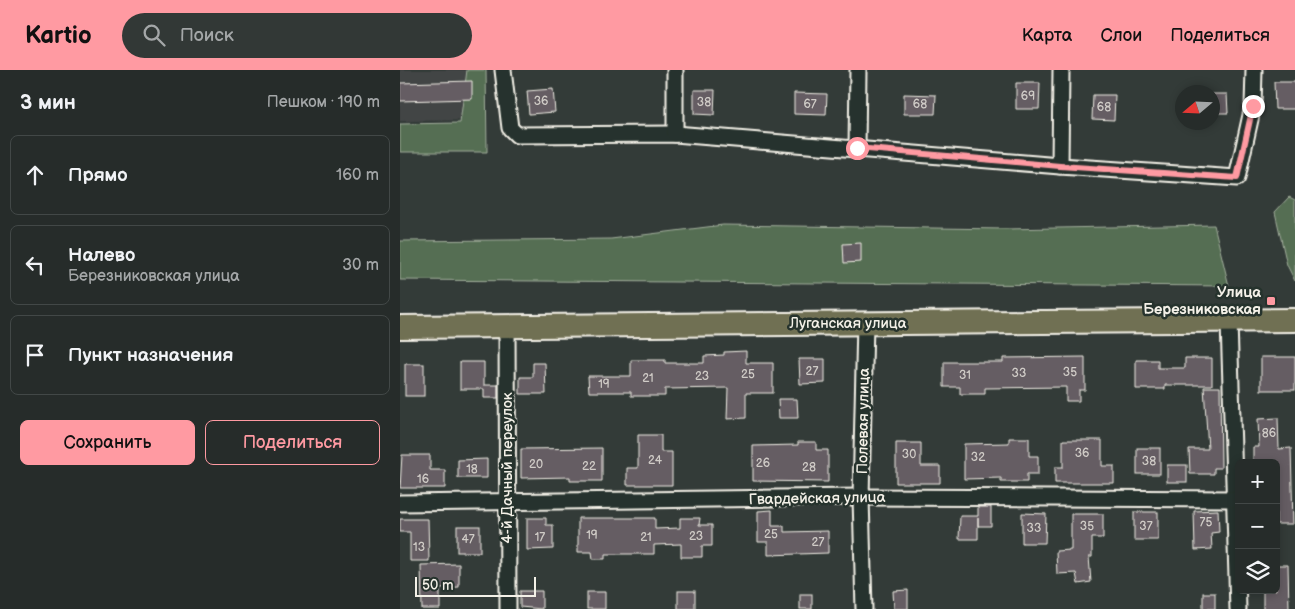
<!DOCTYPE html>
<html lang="ru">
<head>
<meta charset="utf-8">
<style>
  :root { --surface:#262c2a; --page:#323836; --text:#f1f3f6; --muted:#a4a7a8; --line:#424847; --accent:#ff9aa2 }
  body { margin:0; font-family:"Balsamiq Sans",sans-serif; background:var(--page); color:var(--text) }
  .controls { position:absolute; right:15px; bottom:15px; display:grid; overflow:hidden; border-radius:8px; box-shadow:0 2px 8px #0003 }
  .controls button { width:45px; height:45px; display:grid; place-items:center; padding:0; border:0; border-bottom:1px solid var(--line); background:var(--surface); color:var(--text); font:25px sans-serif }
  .compass { position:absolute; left:775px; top:15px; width:45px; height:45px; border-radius:50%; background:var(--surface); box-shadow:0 2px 8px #0003; rotate:251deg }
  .scale { position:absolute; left:15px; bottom:12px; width:121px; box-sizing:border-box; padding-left:5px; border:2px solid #f4f1e8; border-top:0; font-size:14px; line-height:18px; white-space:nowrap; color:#f4f1e8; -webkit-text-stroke:4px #26332d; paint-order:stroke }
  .stop { position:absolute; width:15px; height:15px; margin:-11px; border:4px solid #ff9aa2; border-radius:50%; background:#fff }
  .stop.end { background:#ff9aa2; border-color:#fff; box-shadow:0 1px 5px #0008 }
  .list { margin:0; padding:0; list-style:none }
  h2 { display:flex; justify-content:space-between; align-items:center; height:65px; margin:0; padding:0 20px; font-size:21px }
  h2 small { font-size:16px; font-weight:400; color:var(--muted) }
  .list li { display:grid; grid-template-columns:32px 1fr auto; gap:15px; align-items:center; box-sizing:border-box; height:80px; margin:0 10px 10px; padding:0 10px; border:1px solid var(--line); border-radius:8px }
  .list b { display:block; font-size:19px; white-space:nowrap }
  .list p { margin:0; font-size:16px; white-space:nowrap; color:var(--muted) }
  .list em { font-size:16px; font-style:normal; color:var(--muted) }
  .actions { display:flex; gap:10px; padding:15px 20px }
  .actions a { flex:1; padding:11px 0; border:1px solid var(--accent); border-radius:8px; text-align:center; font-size:18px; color:var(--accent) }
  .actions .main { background:var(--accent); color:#111 }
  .icon { flex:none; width:28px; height:28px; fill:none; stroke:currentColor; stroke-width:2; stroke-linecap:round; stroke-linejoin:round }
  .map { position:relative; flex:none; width:895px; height:539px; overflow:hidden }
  header { display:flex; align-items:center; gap:30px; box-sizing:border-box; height:70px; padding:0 25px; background:var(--accent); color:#111 }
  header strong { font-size:24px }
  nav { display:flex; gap:28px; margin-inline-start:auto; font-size:18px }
  .search { width:350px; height:45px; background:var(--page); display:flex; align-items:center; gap:12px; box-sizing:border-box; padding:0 18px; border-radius:28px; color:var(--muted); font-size:19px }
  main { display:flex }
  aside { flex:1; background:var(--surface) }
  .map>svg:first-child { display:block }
</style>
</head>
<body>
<header>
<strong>Kartio</strong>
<div class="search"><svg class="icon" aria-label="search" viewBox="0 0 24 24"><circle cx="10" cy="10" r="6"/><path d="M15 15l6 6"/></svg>Поиск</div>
<nav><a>Карта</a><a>Слои</a><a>Поделиться</a></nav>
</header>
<main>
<aside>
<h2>3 мин<small>Пешком · 190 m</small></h2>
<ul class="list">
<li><svg class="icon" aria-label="ahead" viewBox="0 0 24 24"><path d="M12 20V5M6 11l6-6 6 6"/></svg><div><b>Прямо</b></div><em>160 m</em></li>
<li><svg class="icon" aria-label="left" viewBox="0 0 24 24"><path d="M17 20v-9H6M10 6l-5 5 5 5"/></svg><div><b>Налево</b><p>Березниковская улица</p></div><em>30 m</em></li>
<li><svg class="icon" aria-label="arrive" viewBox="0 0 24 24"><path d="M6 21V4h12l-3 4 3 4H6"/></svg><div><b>Пункт назначения</b></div></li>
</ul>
<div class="actions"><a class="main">Сохранить</a><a>Поделиться</a></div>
</aside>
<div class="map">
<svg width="895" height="539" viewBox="0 0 895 539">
  <rect width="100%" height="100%" fill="#333b38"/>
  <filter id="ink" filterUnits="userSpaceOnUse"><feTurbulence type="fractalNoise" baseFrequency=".02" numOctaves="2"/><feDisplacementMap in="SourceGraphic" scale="10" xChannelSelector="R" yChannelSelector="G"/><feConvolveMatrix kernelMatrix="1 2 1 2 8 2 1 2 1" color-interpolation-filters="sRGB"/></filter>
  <g filter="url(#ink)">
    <path fill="#424545" d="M0,0H80V50L0,51Z"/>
    <g fill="#556e53" stroke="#a4b09e">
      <path d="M67,0H86L87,82H0V54L60,53Z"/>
      <path d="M889,127L895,130V211L887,195L875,142Z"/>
      <path d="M323,155L605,159L814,155L829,216L0,210V171L211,169Z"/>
    </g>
    <g fill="#655d64" stroke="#f4f1e8">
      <path d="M72,11V29L0,31V13Z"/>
      <path d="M874,12H895V39H875Z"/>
      <path d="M616,13H640L639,39H616Z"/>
      <path d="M153,19L155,42L129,44L127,21Z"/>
      <path d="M294,20H315L314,45L294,44Z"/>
      <path d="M394,23L427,24L426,45L394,44Z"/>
      <path d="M504,24L536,25L535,44H504Z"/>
      <path d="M812,24H827L828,43H812Z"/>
      <path d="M693,25H715L714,50L692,49Z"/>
      <path d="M461,173V192L444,193L443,174Z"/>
      <path d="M346,281V293H373V323H346V348L327,349L328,318L265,319V326H231V322H189L188,306H231V290H265V293H304V286L324,285V282Z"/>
      <path d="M685,287V320H679V331H666V317L585,318V324H560V317H544V292H603V288Z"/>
      <rect x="861" y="287" width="34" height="33"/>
      <path d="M785,288H812V315H765V319H736V290H758V298H785Z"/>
      <path d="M399,289H425V313L400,314Z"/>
      <path d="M60,292H84V315H98V328H84V319H60Z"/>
      <path d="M133,293H145L146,324H120V307H133Z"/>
      <rect x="5" y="294" width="19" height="32"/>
      <path d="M804,317H820L821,398H814V404H790L789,379H808Z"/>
      <path d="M378,329H397L398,348H379Z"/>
      <path d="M878,348L879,379L891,378L893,454H876V393H853V377H859L858,349Z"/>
      <path d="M238,365H261V382H272V415H227V398H238Z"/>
      <path d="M609,368H629V386H638V404H627V412H601V408L564,409V374L609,373Z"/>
      <path d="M663,370H702V396H714V413H655V397H663Z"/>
      <path d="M398,372H416V380H428V412L353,411V376L398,375Z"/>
      <path d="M496,373H521V396H540V413H496Z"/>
      <path d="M202,378V411H170V407L121,408V379Z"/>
      <rect x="737" y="378" width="23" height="26"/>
      <path d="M2,385H30V400H45V418H0Z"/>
      <path d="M87,389V408H58V390Z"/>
      <rect x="767" y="395" width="20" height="17"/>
      <path d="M578,437H591V456H578V448V469H559L560,446H578Z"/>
      <path d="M372,440V456H384V462L428,461V483L368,485V472H358V441Z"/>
      <path d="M818,440L819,462L811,463L812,479L795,480L794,441Z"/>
      <rect x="734" y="442" width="24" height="28"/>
      <path d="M622,443L646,444L645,473H622Z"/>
      <path d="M671,444H703V468H692V487H689L691,512L678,514L676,503L657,504L656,481L671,480Z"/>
      <path d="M127,448H146V455H153V479L127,480Z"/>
      <path d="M178,448H255V459L280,458V448H300L299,455H312V476H302V487H281V474L254,475V484H205V489H193L192,482H178Z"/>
      <path d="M0,449H28L29,491H10V462H0Z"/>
      <rect x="57" y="456" width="23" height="26"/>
      <path d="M59,494V517L40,518V539H22L21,495Z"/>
      <path d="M876,495H888L889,539H863V520H876Z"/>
      <path d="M508,520V539H494L493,521Z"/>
      <path d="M120,521H142V539L120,537Z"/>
      <rect x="278" y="521" width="17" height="18"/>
      <rect x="187" y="522" width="18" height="17"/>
      <rect x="803" y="523" width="12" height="16"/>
      <rect x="400" y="524" width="12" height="15"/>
    </g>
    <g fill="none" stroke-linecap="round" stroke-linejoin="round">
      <defs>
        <g id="minor">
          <path d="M103,0L110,58L117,65L275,64L660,96L837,108L853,36L854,0"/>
          <path d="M275,0V64"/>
          <path d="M457,78L458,0"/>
          <path d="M660,96L661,0"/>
          <path d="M829,252L838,539"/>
          <path d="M107,256L108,539"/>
          <path d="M0,433L461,427L834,429"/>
          <path d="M464,539L461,427L465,253"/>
        </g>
        <path id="highway" d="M0,257L895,250"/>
      </defs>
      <use href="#minor" stroke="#f4f1e8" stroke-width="19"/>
      <use href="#highway" stroke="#f4f1e8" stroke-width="26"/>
      <use href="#minor" stroke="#26332d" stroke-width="15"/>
      <use href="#highway" stroke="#706f52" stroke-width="22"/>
    </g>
  </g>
  <g fill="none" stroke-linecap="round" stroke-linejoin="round" filter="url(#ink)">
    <path stroke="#ff9aa2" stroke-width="6" d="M457,78L660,96L837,108L853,36"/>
  </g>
  <rect fill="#ff9aa2" stroke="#26332d" stroke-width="2" x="866" y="226" width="10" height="10" rx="2.5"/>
  <g text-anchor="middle" stroke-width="5" stroke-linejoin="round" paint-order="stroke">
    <g font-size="12" fill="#d0ccc7">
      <text x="628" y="30">69</text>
      <text x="141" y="35">36</text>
      <text x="304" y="36">38</text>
      <text x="410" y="38">67</text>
      <text x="520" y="38">68</text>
      <text x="704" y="41">68</text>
      <text x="412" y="305">27</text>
      <text x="670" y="306">35</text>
      <text x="619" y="307">33</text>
      <text x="348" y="308">25</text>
      <text x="565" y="309">31</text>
      <text x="302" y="310">23</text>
      <text x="248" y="312">21</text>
      <text x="204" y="318">19</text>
      <text x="869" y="367">86</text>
      <text x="682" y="387">36</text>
      <text x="509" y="388">30</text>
      <text x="578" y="391">32</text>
      <text x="255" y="394">24</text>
      <text x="749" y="395">38</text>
      <text x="363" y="397">26</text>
      <text x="136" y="398">20</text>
      <text x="189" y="400">22</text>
      <text x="409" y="401">28</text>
      <text x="72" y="403">18</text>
      <text x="23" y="413">16</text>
      <text x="806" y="456">75</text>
      <text x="687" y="460">35</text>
      <text x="746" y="460">37</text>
      <text x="634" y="462">33</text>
      <text x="371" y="468">25</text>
      <text x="192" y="469">19</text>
      <text x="296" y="470">23</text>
      <text x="140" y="471">17</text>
      <text x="246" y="471">21</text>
      <text x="68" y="473">47</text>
      <text x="418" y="476">27</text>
      <text x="19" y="481">13</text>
    </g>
    <g font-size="15" font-weight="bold" fill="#f4f1e8" stroke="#26332d" text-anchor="end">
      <text x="861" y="227">Улица<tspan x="861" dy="17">Березниковская</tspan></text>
    </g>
    <g font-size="15" fill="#f4f1e8" stroke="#26332d">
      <text x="448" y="258">Луганская улица</text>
      <text transform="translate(463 351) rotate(-89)" y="5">Полевая улица</text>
      <text transform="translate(107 398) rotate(-90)" y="5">4-й Дачный переулок</text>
      <text transform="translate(417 428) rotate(-1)" y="5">Гвардейская улица</text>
    </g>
  </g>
</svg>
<div class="controls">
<button>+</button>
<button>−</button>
<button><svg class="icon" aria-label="layers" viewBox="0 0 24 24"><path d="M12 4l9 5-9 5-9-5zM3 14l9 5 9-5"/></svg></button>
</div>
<svg class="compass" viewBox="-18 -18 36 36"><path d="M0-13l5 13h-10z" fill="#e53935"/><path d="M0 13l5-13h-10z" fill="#a4a7a8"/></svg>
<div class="scale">50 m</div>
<div class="stop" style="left:457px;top:78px"></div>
<div class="stop end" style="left:853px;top:36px"></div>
</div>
</main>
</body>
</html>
